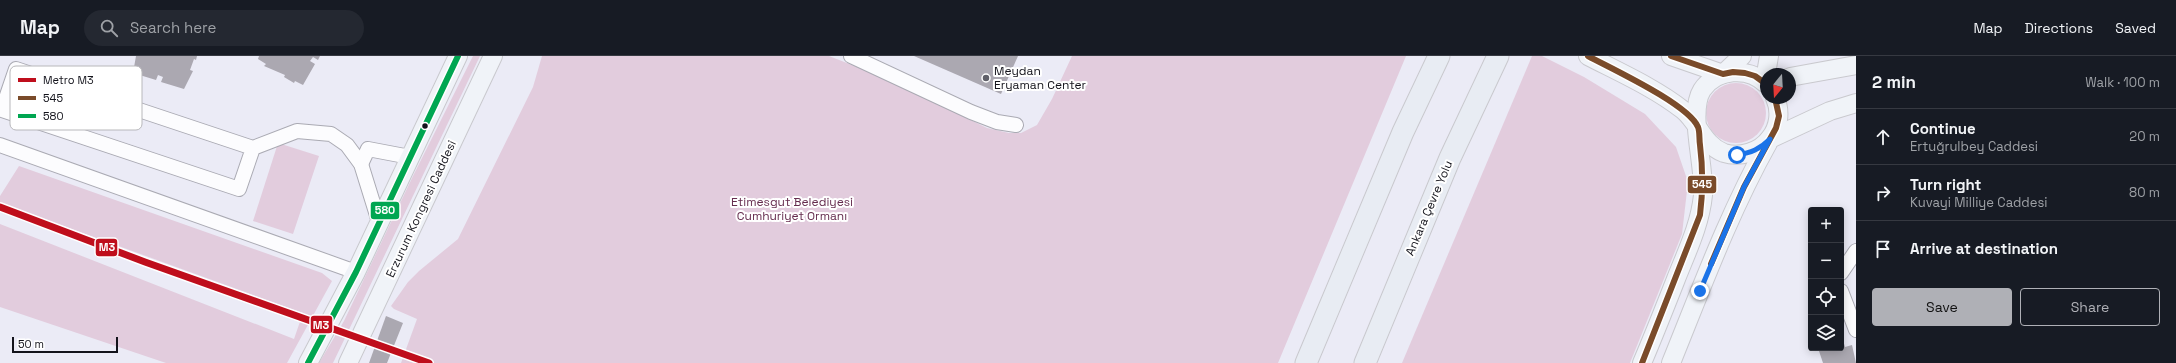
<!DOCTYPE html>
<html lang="en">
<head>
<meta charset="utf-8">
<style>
  :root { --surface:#171b24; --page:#242831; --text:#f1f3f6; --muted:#9ea1a6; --line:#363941; --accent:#afb0b6 }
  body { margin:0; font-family:"Space Grotesk",sans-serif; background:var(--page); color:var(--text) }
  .controls { position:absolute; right:12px; bottom:12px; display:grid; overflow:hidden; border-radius:4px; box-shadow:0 2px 10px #0003 }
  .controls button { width:36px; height:36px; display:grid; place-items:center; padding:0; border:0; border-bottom:1px solid var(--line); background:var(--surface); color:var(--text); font:20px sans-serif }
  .compass { position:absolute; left:1760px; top:12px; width:36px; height:36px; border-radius:50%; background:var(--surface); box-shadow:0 2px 10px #0003; rotate:198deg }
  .scale { position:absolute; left:12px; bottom:10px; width:106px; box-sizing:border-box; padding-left:4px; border:2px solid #13131b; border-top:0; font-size:11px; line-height:14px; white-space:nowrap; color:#13131b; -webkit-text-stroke:3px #fff; paint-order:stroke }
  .stop { position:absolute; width:12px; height:12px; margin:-9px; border:3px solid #1a73e8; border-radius:50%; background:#fff }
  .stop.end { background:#1a73e8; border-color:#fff; box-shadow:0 1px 4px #0008 }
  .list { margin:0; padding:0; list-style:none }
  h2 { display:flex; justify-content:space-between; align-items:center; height:52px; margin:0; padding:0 16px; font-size:17px }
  h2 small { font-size:13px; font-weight:400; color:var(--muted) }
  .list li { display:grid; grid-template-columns:26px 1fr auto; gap:12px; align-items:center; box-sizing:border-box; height:56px; padding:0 16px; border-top:1px solid var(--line) }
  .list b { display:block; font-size:15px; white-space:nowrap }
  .list p { margin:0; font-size:13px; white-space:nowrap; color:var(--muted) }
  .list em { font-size:13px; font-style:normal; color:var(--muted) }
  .actions { display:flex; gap:8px; padding:12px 16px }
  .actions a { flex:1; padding:9px 0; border:1px solid var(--accent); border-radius:4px; text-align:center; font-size:14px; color:var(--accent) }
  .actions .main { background:var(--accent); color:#111 }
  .icon { flex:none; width:22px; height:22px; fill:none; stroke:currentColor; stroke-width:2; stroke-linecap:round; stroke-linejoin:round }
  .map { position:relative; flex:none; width:1856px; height:307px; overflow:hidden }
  header { display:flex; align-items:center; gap:24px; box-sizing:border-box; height:56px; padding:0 20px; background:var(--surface); border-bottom:1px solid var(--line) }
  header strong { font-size:19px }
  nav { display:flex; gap:22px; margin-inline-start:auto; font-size:14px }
  .search { width:280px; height:36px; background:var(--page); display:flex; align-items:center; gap:10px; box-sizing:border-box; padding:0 14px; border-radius:22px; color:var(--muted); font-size:15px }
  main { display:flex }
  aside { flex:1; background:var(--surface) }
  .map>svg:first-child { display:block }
</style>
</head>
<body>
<header>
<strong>Map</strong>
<div class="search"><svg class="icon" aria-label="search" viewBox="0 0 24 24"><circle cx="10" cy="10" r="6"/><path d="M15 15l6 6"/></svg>Search here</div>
<nav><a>Map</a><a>Directions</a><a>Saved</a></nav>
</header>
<main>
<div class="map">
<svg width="1856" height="307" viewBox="0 0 1856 307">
  <rect width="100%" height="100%" fill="#ebebf6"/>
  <g fill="#e2ccdd">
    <path d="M473,0H480L333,307H319L344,265L413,120Z"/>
    <path d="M542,0H829L885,22L987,72L1009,77H1021L1037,69L1052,43L1072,0H1406L1278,307H401L417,263L394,253L391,250L408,226L419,215L458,183L533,31Z"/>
    <path d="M1532,0H1542L1584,21L1645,58L1676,91L1688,126L1682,178L1630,307H1402Z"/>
    <circle cx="1736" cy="57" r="30"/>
    <path d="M278,87L319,100L293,178L253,165Z"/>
    <path d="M19,110L322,217L332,225L287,307H166L0,251V168L294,283L303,257L0,147V140Z"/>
  </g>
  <g fill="#aba8b1">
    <path d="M136,0H197L196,4L194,3L190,14L193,15L184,33L161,26L163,21L158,19L156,24L133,17Z"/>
    <path d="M259,0H320L318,4L313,1L310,5L315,8L303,29L295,25L294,27L284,21L285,19L264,10L266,8L258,3Z"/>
    <path d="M914,0H1018L1001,38Z"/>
    <path d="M386,260L403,267L387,307H369Z"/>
    <path d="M1843,284L1845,291L1852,289L1856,307H1823L1818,292H1841V285Z"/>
  </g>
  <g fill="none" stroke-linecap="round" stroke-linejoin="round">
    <defs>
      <g id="minor">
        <path d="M851,0L971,56L997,66L1016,69"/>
        <path d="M0,89L356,216"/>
        <path d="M253,92L16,13L2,54L239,133L253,92L297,75L331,78L347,89L361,108L379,166"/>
        <path d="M361,108L368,93L410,101"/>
        <path d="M1841,217L1856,195"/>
        <path d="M1841,235L1856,274"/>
      </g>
      <g id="major">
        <path d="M1588,0C1619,16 1655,32 1683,54C1699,67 1703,89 1724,97C1740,102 1760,96 1770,82C1779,71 1781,55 1775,42"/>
        <path d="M1671,0L1723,18"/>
        <path d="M1723,18L1742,0"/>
        <path d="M1766,18L1769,0"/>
        <path d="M1790,21L1856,9"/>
        <path d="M1770,83L1830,55L1856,47"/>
        <path d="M308,307L356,216L458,0"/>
        <path d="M348,307L493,0"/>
        <path d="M1642,307C1654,279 1665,251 1676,223C1687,195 1700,169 1703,139C1705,110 1688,56 1702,34C1716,13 1748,10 1766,28"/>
        <path d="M1671,307C1701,233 1729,157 1768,87"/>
      </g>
      <g id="highway">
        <path d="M1306,307L1403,76L1439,0"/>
        <path d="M1365,307L1450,102L1498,0"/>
      </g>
    </defs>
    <use href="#minor" stroke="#aaaab3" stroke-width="16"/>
    <use href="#major" stroke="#c9c9ce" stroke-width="20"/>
    <use href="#highway" stroke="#c9c9ce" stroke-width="23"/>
    <use href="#minor" stroke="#fcfcfe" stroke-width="14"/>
    <use href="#major" stroke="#f0f3f8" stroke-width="18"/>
    <use href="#highway" stroke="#e8ecf3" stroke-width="21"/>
    <defs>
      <g id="bus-1">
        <path d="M1588,0C1612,13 1688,48 1698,71C1700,76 1699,83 1700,89C1703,113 1703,135 1700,159L1642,307"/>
        <path d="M1671,0L1723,18L1733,16L1745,17L1755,20L1766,28"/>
        <path d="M1711,208L1744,131L1776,72L1779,60L1775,42"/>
      </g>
      <path id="bus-2" d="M308,307L356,216L458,0"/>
    </defs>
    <use href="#bus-1" stroke="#fff" stroke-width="9"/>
    <use href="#bus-2" stroke="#fff" stroke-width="9"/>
    <use href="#bus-1" stroke="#7a4b2a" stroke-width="6"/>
    <use href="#bus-2" stroke="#00a651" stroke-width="6"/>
    <defs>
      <path id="metro-1" d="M0,151L145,206L429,307"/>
    </defs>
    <use href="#metro-1" stroke="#fff" stroke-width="10"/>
    <use href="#metro-1" stroke="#bf0e1c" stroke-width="7"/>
  </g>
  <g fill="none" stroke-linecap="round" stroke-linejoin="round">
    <path stroke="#1a73e8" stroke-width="5" d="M1700,235L1744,131L1770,83C1760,93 1751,97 1737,99"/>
  </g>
  <circle fill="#5f5f68" stroke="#fff" stroke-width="1.5" cx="986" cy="22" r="4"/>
  <circle fill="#13131b" stroke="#fff" stroke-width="1.5" cx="425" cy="70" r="3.5"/>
  <g text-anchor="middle" stroke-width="4" stroke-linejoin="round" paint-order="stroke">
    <g font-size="12" fill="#13131b" stroke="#fff" text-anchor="start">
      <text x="994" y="19">Meydan<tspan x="994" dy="14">Eryaman Center</tspan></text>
    </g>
    <g font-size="12" fill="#652c4e" stroke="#fff">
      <text x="792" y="150">Etimesgut Belediyesi<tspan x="792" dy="14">Cumhuriyet Ormanı</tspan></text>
    </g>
    <g font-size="12" fill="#13131b" stroke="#fff">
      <text transform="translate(1429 152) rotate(-67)" y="4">Ankara Çevre Yolu</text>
      <text transform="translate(421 153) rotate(-65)" y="4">Erzurum Kongresi Caddesi</text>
    </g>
  </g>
  <rect x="10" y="10" width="132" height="64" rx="6" fill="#fff" stroke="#b8b8bb" stroke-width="1"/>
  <rect x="18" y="22" width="18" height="4" fill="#bf0e1c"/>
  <rect x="18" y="40" width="18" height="4" fill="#7a4b2a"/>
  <rect x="18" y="58" width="18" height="4" fill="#00a651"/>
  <g font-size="11" fill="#13131b">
    <text x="43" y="28">Metro M3</text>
    <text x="43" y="46">545</text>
    <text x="43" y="64">580</text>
  </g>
  <g stroke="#fff" stroke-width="1.5">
    <rect x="1687" y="119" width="30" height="19" rx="4" fill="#7a4b2a"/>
    <rect x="370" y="145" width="30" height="19" rx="4" fill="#00a651"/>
    <rect x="95" y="182" width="23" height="19" rx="4" fill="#bf0e1c"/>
    <rect x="310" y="259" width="23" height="19" rx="4" fill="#bf0e1c"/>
  </g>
  <g font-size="11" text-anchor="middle" font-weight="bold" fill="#fff">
    <text x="1702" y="132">545</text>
    <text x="385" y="158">580</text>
    <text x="107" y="195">M3</text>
    <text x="321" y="273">M3</text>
  </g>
</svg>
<div class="controls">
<button>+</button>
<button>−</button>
<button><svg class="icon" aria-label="locate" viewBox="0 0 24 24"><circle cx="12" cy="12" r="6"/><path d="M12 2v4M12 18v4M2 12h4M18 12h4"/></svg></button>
<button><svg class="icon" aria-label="layers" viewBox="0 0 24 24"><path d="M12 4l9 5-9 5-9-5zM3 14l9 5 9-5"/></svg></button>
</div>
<svg class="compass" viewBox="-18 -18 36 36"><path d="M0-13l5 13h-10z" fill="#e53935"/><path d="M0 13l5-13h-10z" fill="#9ea1a6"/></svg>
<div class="scale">50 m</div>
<div class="stop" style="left:1737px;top:99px"></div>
<div class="stop end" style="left:1700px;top:235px"></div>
</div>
<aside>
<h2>2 min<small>Walk · 100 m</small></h2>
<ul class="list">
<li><svg class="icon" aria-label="ahead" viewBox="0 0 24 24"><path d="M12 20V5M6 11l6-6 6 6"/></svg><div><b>Continue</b><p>Ertuğrulbey Caddesi</p></div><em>20 m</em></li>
<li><svg class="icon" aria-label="right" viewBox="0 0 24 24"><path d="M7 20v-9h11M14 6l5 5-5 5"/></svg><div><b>Turn right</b><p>Kuvayi Milliye Caddesi</p></div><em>80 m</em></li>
<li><svg class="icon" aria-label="arrive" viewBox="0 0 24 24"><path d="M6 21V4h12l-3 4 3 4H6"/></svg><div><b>Arrive at destination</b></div></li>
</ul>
<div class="actions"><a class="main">Save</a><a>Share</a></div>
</aside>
</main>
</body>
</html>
